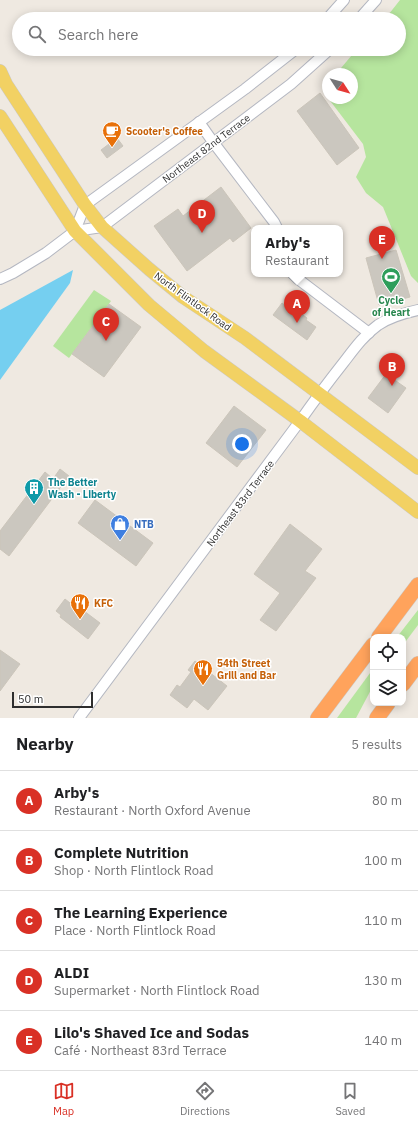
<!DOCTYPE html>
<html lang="en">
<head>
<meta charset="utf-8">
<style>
  :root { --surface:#fff; --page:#f6f6f6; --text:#202124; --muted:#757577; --line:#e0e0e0; --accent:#d93025 }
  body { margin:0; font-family:"IBM Plex Sans",sans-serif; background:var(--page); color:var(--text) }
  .controls { position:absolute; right:12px; bottom:12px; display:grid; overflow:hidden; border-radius:8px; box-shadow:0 2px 10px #0003 }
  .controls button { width:36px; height:36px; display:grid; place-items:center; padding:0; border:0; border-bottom:1px solid var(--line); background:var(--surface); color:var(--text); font:20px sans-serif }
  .compass { position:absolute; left:322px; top:68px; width:36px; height:36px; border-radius:50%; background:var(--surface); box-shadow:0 2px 10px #0003; rotate:126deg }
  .scale { position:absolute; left:12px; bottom:10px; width:81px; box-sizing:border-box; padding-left:4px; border:2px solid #2e2e2e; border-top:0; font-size:11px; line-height:14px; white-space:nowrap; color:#2e2e2e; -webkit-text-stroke:3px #fff; paint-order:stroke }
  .you { position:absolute; left:242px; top:444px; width:14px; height:14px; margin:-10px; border:3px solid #fff; border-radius:50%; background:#1a73e8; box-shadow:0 0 0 6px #1a73e833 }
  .badge { display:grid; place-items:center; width:26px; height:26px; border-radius:50%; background:var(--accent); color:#fff; font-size:13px; font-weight:700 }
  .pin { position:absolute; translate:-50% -33px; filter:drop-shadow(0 1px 2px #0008) }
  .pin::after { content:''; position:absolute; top:21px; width:14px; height:12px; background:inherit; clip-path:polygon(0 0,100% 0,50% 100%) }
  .popup { position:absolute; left:251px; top:225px; width:92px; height:52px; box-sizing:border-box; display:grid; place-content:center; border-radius:8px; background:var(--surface); filter:drop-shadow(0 1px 3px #0005); font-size:13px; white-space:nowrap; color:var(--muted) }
  .popup b { font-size:15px; color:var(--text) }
  .popup::after { content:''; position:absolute; left:50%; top:100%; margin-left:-8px; border:8px solid transparent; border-top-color:var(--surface) }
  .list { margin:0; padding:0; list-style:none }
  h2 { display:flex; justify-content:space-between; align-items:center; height:52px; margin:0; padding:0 16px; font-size:17px }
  h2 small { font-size:13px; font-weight:400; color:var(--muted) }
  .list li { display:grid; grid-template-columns:26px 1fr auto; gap:12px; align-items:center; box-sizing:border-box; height:60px; padding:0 16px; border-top:1px solid var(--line) }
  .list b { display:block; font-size:15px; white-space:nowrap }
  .list p { margin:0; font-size:13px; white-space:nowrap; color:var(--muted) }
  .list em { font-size:13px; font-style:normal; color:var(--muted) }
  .icon { flex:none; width:22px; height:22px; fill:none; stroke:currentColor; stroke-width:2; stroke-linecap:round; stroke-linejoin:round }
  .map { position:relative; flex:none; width:418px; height:718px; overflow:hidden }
  .search { position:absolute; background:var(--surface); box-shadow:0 2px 10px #0003; left:12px; right:12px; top:12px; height:44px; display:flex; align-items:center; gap:10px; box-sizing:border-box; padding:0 14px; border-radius:22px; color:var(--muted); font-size:15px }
  .sheet { height:352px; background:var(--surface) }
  nav { display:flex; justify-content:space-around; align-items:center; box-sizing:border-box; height:56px; border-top:1px solid var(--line); background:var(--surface); font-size:11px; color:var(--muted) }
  nav a { display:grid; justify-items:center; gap:2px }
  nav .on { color:var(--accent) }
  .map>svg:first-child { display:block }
</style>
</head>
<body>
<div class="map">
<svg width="418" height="718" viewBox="0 0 418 718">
  <rect width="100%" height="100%" fill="#efe9e1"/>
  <g fill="#b6e59e">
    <path d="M400,0H418V283L411,276L383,207L366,193L356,177L366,157L363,144L328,98H352V74H336L357,49H399V19H385Z"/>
    <path d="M94,290L111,301L69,358L53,346Z"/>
    <path d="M418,610V625L403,645V637H397Z"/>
    <path d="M373,669V686L356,718H337Z"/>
  </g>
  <path fill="#75cff0" d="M73,270L70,283L0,380V310Z"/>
  <g fill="#cbc7bf" stroke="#cbc5ba">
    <path d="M320,93L359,148L337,165L297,111Z"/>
    <path d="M117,138L123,146L107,158L101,150Z"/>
    <path d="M221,187L251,228L233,242L230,238L187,271L154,226L178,209L183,216Z"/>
    <path d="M396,250L410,297L379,305L366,258Z"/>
    <path d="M282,303L287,307L289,305L307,318L306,320L316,327L307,340L273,315Z"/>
    <path d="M109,304L141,327L104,377L72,354Z"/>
    <path d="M386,374L406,388L388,413L368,398Z"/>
    <path d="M234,406L266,430L237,467L206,443Z"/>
    <path d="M60,469L69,476L9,556L0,549V531L45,472L53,479Z"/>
    <path d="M95,500L153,543L136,566L78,523Z"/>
    <path d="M290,524L322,549L305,571L316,578L276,631L260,620L280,593L254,574Z"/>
    <path d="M65,599L70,603L72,602L100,623L88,639L60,617L61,615L56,611Z"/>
    <path d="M0,650L20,664L0,691Z"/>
    <path d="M195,661L227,686L208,710L194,699L187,708L170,695L177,685L180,687L191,672L188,670Z"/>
  </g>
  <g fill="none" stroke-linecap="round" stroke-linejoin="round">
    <defs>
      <g id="minor">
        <path d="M327,19L344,0"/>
        <path d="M359,19L376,0"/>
        <path d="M199,122L213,142L274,222L277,228"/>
        <path d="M75,231L85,205L245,89L296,49"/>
        <path d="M293,274L298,279L369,333"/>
        <path d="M0,279L13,273L46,253L75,231L102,227L291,84L330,49"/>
        <path d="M79,718L300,421C314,401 329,381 344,362C354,349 364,335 378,325C390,317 404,313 418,310"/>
      </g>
      <g id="major">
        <path d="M0,71L6,84L85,205L102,227L149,269L183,297L245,338L418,468"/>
        <path d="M0,116L75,231L149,305L204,351L300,421L418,512"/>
      </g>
      <g id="highway">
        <path d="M379,637L418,585"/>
        <path d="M403,684L418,664"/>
        <path d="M318,718L373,645"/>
        <path d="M377,718L388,703"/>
      </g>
    </defs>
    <use href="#minor" stroke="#b4b7c1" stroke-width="12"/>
    <use href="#major" stroke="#c9c9c9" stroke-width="14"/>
    <use href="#highway" stroke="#c9c9c9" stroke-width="16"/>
    <use href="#minor" stroke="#fff" stroke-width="10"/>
    <use href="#major" stroke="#f2d163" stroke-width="13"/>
    <use href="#highway" stroke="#ffa35c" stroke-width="15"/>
  </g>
  <defs>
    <symbol id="cafe-pin" viewBox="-11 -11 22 30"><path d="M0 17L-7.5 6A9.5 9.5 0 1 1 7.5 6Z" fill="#e8710a" stroke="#fff"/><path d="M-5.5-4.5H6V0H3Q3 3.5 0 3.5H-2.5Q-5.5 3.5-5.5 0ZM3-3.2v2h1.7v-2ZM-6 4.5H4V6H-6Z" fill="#fff"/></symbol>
    <symbol id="stadium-pin" viewBox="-11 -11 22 30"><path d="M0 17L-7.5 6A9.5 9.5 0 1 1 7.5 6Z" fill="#2e9e5b" stroke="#fff"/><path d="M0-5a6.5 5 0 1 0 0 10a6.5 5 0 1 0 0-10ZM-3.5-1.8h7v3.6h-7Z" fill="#fff"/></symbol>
    <symbol id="building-pin" viewBox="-11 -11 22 30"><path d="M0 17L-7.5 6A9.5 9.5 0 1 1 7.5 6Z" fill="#0f9aa8" stroke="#fff"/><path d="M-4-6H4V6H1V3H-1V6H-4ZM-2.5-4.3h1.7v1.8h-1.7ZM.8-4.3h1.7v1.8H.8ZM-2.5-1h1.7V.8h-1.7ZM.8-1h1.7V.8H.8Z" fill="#fff"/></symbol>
    <symbol id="shop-pin" viewBox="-11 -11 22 30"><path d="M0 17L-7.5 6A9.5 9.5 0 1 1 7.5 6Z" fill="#3f7fe0" stroke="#fff"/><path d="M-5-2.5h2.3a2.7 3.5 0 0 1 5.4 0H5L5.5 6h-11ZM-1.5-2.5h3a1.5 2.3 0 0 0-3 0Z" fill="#fff"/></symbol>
    <symbol id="restaurant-pin" viewBox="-11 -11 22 30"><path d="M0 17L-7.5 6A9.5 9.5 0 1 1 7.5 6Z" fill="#e8710a" stroke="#fff"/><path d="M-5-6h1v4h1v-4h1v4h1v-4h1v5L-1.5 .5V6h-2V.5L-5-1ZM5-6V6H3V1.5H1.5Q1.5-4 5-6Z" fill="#fff"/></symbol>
  </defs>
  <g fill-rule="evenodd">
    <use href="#cafe-pin" x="101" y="120" width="22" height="30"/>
    <use href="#stadium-pin" x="380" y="266" width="22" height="30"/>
    <use href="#building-pin" x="23" y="477" width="22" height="30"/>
    <use href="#shop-pin" x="109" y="513" width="22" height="30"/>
    <use href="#restaurant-pin" x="69" y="592" width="22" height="30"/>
    <use href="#restaurant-pin" x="192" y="658" width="22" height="30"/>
  </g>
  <g text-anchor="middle" stroke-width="3" stroke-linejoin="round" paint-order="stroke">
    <g font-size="10" font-weight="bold" fill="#c56008" stroke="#fff" text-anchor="start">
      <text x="126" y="135">Scooter's Coffee</text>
      <text x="94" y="607">KFC</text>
      <text x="217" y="667">54th Street<tspan x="217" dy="12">Grill and Bar</tspan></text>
    </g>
    <g font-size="10" fill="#2e2e2e" stroke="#fff">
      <text transform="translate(206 148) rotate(-37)" y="4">Northeast 82nd Terrace</text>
      <text transform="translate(193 301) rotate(36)" y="4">North Flintlock Road</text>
      <text transform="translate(240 503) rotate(-53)" y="4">Northeast 83rd Terrace</text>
    </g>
    <g font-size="10" font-weight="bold" fill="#27864d" stroke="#fff">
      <text x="391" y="304">Cycle<tspan x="391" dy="12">of Heart</tspan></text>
    </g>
    <g font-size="10" font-weight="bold" fill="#0d838f" stroke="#fff" text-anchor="start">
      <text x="48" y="486">The Better<tspan x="48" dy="12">Wash - Liberty</tspan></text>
    </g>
    <g font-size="10" font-weight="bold" fill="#366cbe" stroke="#fff" text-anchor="start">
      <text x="134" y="528">NTB</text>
    </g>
  </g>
</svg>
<div class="controls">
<button><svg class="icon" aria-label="locate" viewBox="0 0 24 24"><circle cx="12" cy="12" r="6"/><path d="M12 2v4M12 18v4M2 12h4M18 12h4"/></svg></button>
<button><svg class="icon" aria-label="layers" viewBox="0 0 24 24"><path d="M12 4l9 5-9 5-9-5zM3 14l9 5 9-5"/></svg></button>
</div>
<svg class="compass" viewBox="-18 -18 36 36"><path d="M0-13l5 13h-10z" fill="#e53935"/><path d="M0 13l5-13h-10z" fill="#757577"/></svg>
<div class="scale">50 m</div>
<div class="you"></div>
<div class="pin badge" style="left:297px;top:323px">A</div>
<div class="popup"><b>Arby's</b>Restaurant</div>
<div class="pin badge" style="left:392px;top:386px">B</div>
<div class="pin badge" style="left:106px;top:341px">C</div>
<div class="pin badge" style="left:202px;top:233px">D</div>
<div class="pin badge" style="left:382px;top:259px">E</div>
<div class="search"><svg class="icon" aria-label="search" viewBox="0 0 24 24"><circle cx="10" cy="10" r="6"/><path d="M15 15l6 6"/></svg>Search here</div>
</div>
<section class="sheet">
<h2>Nearby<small>5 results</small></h2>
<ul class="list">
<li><span class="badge">A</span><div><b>Arby's</b><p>Restaurant · North Oxford Avenue</p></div><em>80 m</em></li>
<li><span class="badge">B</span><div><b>Complete Nutrition</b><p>Shop · North Flintlock Road</p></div><em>100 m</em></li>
<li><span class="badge">C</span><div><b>The Learning Experience</b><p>Place · North Flintlock Road</p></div><em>110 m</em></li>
<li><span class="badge">D</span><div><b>ALDI</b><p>Supermarket · North Flintlock Road</p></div><em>130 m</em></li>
<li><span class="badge">E</span><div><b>Lilo's Shaved Ice and Sodas</b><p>Café · Northeast 83rd Terrace</p></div><em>140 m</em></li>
</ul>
</section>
<nav>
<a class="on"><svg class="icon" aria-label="map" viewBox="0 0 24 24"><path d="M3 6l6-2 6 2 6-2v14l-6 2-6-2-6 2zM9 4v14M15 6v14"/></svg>Map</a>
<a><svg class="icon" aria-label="directions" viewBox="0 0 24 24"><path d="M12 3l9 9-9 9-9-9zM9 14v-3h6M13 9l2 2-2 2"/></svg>Directions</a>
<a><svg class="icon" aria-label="saved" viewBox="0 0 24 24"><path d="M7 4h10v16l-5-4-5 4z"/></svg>Saved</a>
</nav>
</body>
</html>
